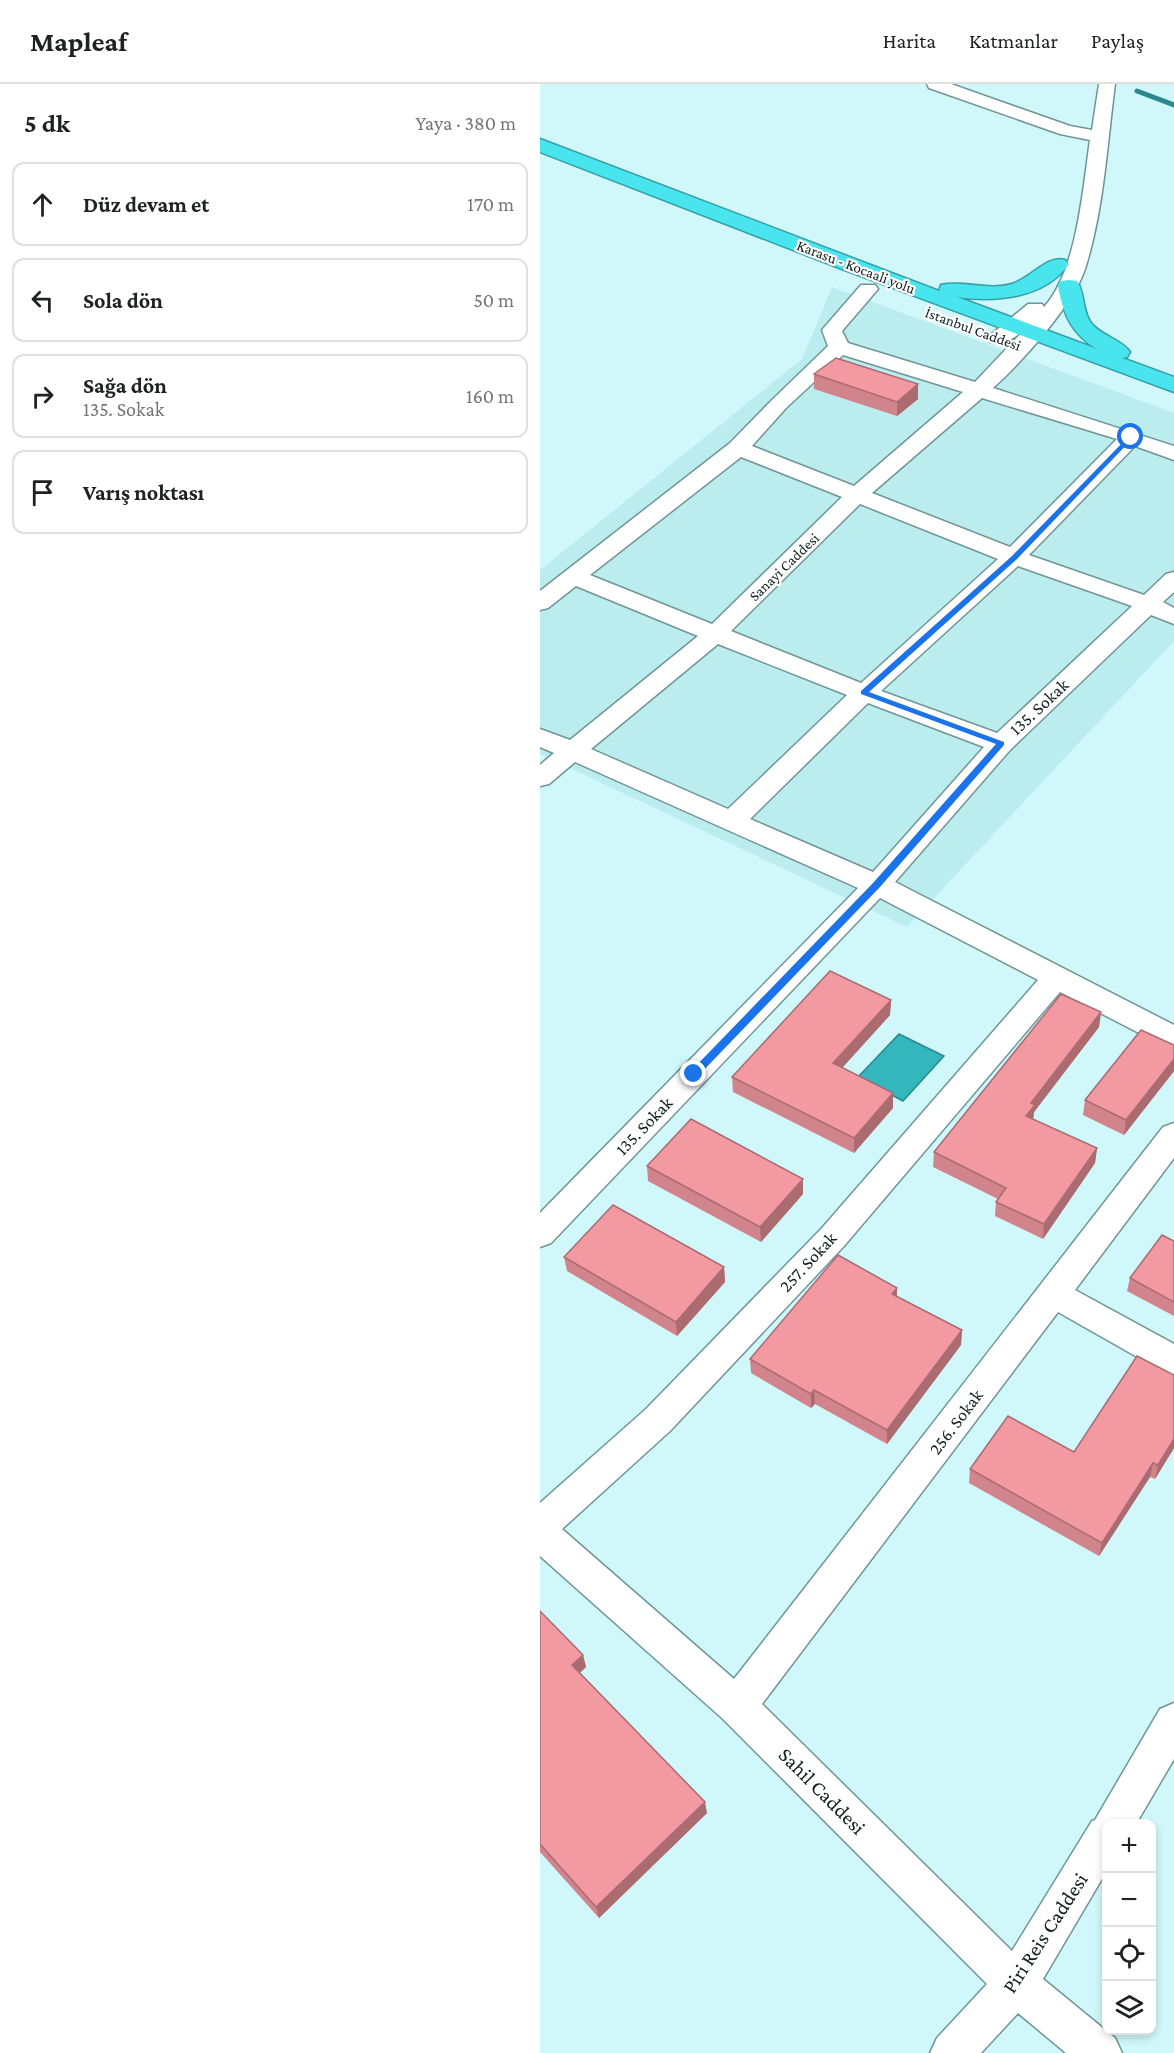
<!DOCTYPE html>
<html lang="tr">
<head>
<meta charset="utf-8">
<style>
  :root { --surface:#fff; --page:#f6f6f6; --text:#202124; --muted:#757577; --line:#e0e0e0 }
  body { margin:0; font-family:"Crimson Pro",serif; background:var(--page); color:var(--text) }
  .controls { position:absolute; right:18px; bottom:18px; display:grid; overflow:hidden; border-radius:12px; box-shadow:0 3px 9px #0003 }
  .controls button { width:54px; height:54px; display:grid; place-items:center; padding:0; border:0; border-bottom:2px solid var(--line); background:var(--surface); color:var(--text); font:30px sans-serif }
  .stop { position:absolute; width:18px; height:18px; margin:-14px; border:4px solid #1a73e8; border-radius:50%; background:#fff }
  .stop.end { background:#1a73e8; border-color:#fff; box-shadow:0 2px 6px #0008 }
  .list { margin:0; padding:0; list-style:none }
  h2 { display:flex; justify-content:space-between; align-items:center; height:78px; margin:0; padding:0 24px; font-size:26px }
  h2 small { font-size:20px; font-weight:400; color:var(--muted) }
  .list li { display:grid; grid-template-columns:39px 1fr auto; gap:18px; align-items:center; box-sizing:border-box; height:84px; margin:0 12px 12px; padding:0 12px; border:2px solid var(--line); border-radius:12px }
  .list b { display:block; font-size:22px; white-space:nowrap }
  .list p { margin:0; font-size:20px; white-space:nowrap; color:var(--muted) }
  .list em { font-size:20px; font-style:normal; color:var(--muted) }
  .icon { flex:none; width:33px; height:33px; fill:none; stroke:currentColor; stroke-width:2; stroke-linecap:round; stroke-linejoin:round }
  .map { position:relative; flex:none; width:634px; height:1969px; overflow:hidden }
  header { display:flex; align-items:center; gap:36px; box-sizing:border-box; height:84px; padding:0 30px; background:var(--surface); border-bottom:2px solid var(--line) }
  header strong { font-size:28px }
  nav { display:flex; gap:33px; margin-inline-start:auto; font-size:21px }
  main { display:flex }
  aside { flex:1; background:var(--surface) }
  .map>svg:first-child { display:block }
</style>
</head>
<body>
<header>
<strong>Mapleaf</strong>
<nav><a>Harita</a><a>Katmanlar</a><a>Paylaş</a></nav>
</header>
<main>
<aside>
<h2>5 dk<small>Yaya · 380 m</small></h2>
<ul class="list">
<li><svg class="icon" aria-label="ahead" viewBox="0 0 24 24"><path d="M12 20V5M6 11l6-6 6 6"/></svg><div><b>Düz devam et</b></div><em>170 m</em></li>
<li><svg class="icon" aria-label="left" viewBox="0 0 24 24"><path d="M17 20v-9H6M10 6l-5 5 5 5"/></svg><div><b>Sola dön</b></div><em>50 m</em></li>
<li><svg class="icon" aria-label="right" viewBox="0 0 24 24"><path d="M7 20v-9h11M14 6l5 5-5 5"/></svg><div><b>Sağa dön</b><p>135. Sokak</p></div><em>160 m</em></li>
<li><svg class="icon" aria-label="arrive" viewBox="0 0 24 24"><path d="M6 21V4h12l-3 4 3 4H6"/></svg><div><b>Varış noktası</b></div></li>
</ul>
</aside>
<div class="map">
<svg width="634" height="1969" viewBox="0 0 634 1969">
  <rect width="100%" height="100%" fill="#d0f8fa"/>
  <path fill="#bbecee" d="M292,203L634,329V557L367,843L0,670V486L262,275Z"/>
  <path fill="#34b6bd" stroke="#2a898e" stroke-width="1.5" d="M359,950L404,972L363,1017L318,993Z"/>
  <g fill="none" stroke-linecap="round" stroke-linejoin="round">
    <path stroke="#2a898e" stroke-width="5" d="M597,7L634,21"/>
    <defs>
      <path id="minor" d="M387,0H411L530,42L552,46L559,0H575C567,61 564,125 545,185C533,221 482,278 453,304L634,362V376L595,362L489,471L604,511L626,490L634,488V508L623,518L634,524V540L611,531L470,666L355,798L634,941V965L624,962L520,908L304,1162L130,1347L22,1445L194,1595L623,1043L634,1039V1074L535,1206L634,1260V1291L622,1287L518,1228L222,1620L472,1867L552,1737L555,1736L620,1625L634,1619V1675L596,1740H566V1788L503,1895L575,1954L582,1969H526L478,1929L441,1969H390L397,1954L447,1900L183,1635L0,1472V1419L106,1325L282,1144L498,896L340,814L11,1159L0,1163V1129L318,804L35,678L9,700L0,702V681L14,669L0,663V645L30,656L158,552L36,502L8,524L0,526V507L190,359L232,316L288,262L282,246L321,201H335L338,205L302,247L308,259L435,298L488,242C478,252 464,262 450,258L447,254L488,220H502L504,223C537,187 543,104 550,56L520,50L389,4ZM303,271L423,308L314,402L212,362L246,324ZM442,314L577,355L470,463L332,409ZM201,373L302,413L172,540L50,491ZM320,420L458,475L321,599L191,547ZM478,482L592,522L457,649L341,607ZM178,560L307,611L188,725L51,665ZM328,619L444,663L333,788L210,735Z"/>
      <path id="highway" d="M0,55L399,207L401,201C424,196 449,207 472,200C491,194 507,171 525,176L529,180C504,215 455,218 417,213L557,265C532,250 523,230 518,202L521,197L529,196L537,197C545,209 542,227 551,239C561,252 581,255 590,268L587,273L582,274L634,293V308L302,185L0,68Z"/>
    </defs>
    <use href="#minor" stroke="#709597" stroke-width="3"/>
    <use href="#highway" stroke="#35a0a6" stroke-width="3"/>
    <use href="#minor" fill="#fff" fill-rule="evenodd"/>
    <use href="#highway" fill="#49e5ee" fill-rule="evenodd"/>
  </g>
  <g fill="#d1848b">
    <path d="M274,290L378,315L357,332L274,305Z"/>
    <path d="M351,916L350,931L302,984L353,1009V1024L314,1069L193,1008L192,993Z"/>
    <path d="M561,928L559,943L494,1028L493,1035L557,1064L555,1079L503,1155L455,1132L456,1118L458,1115L393,1083L394,1068Z"/>
    <path d="M634,961V987L584,1051L543,1031L545,1016Z"/>
    <path d="M107,1082L263,1095V1110L221,1158L108,1097Z"/>
    <path d="M634,1157V1232L587,1207L590,1194Z"/>
    <path d="M24,1173L184,1183L185,1198L137,1252L27,1187Z"/>
    <path d="M357,1212L422,1246L421,1261L347,1360L275,1320L271,1324L211,1289L210,1275Z"/>
    <path d="M634,1291V1364L615,1395L610,1393L559,1472L429,1399L430,1385L534,1368Z"/>
    <path d="M0,1527L43,1571L46,1583L40,1589L167,1729L59,1834L0,1768Z"/>
  </g>
  <g fill="#aa6b71">
    <path d="M378,300V315L357,332V318Z"/>
    <path d="M351,916L350,931L293,994V979Z"/>
    <path d="M561,928L559,943L494,1028L493,1036L486,1032L491,1019Z"/>
    <path d="M634,975V987L584,1051L586,1036Z"/>
    <path d="M353,1009V1024L314,1069V1054Z"/>
    <path d="M557,1064L555,1079L503,1155L504,1140Z"/>
    <path d="M263,1095V1110L221,1158L220,1143Z"/>
    <path d="M184,1183L185,1198L137,1252L136,1238Z"/>
    <path d="M357,1204V1218L352,1210Z"/>
    <path d="M422,1246L421,1261L347,1360V1346Z"/>
    <path d="M274,1306L275,1320L271,1324V1310Z"/>
    <path d="M634,1355V1364L615,1395L618,1381Z"/>
    <path d="M613,1379L610,1393L559,1472L562,1459Z"/>
    <path d="M43,1571L46,1583L35,1593L32,1581Z"/>
    <path d="M165,1718L167,1729L59,1834L56,1823Z"/>
  </g>
  <g fill="#f399a2" stroke="#aa6b71" stroke-width="1.5">
    <path d="M296,274L378,300L357,318L274,290Z"/>
    <path d="M290,887L351,916L293,979L353,1009L314,1054L192,993Z"/>
    <path d="M521,910L561,928L491,1019L495,1021L486,1032L557,1064L504,1140L456,1118L466,1104L394,1068Z"/>
    <path d="M601,946L634,961V975L586,1036L545,1016Z"/>
    <path d="M151,1035L263,1095L220,1143L107,1082Z"/>
    <path d="M73,1121L184,1183L136,1238L24,1173Z"/>
    <path d="M622,1151L634,1157V1218L590,1194Z"/>
    <path d="M298,1171L357,1204L352,1210L422,1246L347,1346L274,1306L271,1310L210,1275Z"/>
    <path d="M597,1272L634,1291V1355L618,1381L613,1379L562,1459L430,1385L468,1332L534,1368Z"/>
    <path d="M0,1527L43,1571L32,1581L165,1718L56,1823L0,1760Z"/>
  </g>
  <path fill="#1a73e8" d="M589,352L594,353L477,475L329,608L464,658V661L340,803L158,992H151V987L333,799L456,660L321,610V607L472,472Z"/>
  <g text-anchor="middle" stroke-width="4.5" stroke-linejoin="round" paint-order="stroke">
    <g font-size="15" fill="#112021" stroke="#fff">
      <text transform="translate(316 183) rotate(21)" y="5">Karasu - Kocaali yolu</text>
      <text transform="translate(433 245) rotate(20)" y="5">İstanbul Caddesi</text>
      <text transform="translate(244 483) rotate(-44)" y="5">Sanayi Caddesi</text>
    </g>
    <g font-size="18" fill="#112021" stroke="#fff">
      <text transform="translate(499 623) rotate(-43)" y="6">135. Sokak</text>
      <text transform="translate(104 1042) rotate(-46)" y="6">135. Sokak</text>
      <text transform="translate(268 1178) rotate(-47)" y="6">257. Sokak</text>
      <text transform="translate(416 1338) rotate(-53)" y="6">256. Sokak</text>
    </g>
    <g font-size="21" fill="#112021" stroke="#fff">
      <text transform="translate(282 1707) rotate(45)" y="7">Sahil Caddesi</text>
      <text transform="translate(505 1849) rotate(-57)" y="7">Piri Reis Caddesi</text>
    </g>
  </g>
</svg>
<div class="controls">
<button>+</button>
<button>−</button>
<button><svg class="icon" aria-label="locate" viewBox="0 0 24 24"><circle cx="12" cy="12" r="6"/><path d="M12 2v4M12 18v4M2 12h4M18 12h4"/></svg></button>
<button><svg class="icon" aria-label="layers" viewBox="0 0 24 24"><path d="M12 4l9 5-9 5-9-5zM3 14l9 5 9-5"/></svg></button>
</div>
<div class="stop" style="left:591px;top:353px"></div>
<div class="stop end" style="left:154px;top:990px"></div>
</div>
</main>
</body>
</html>
